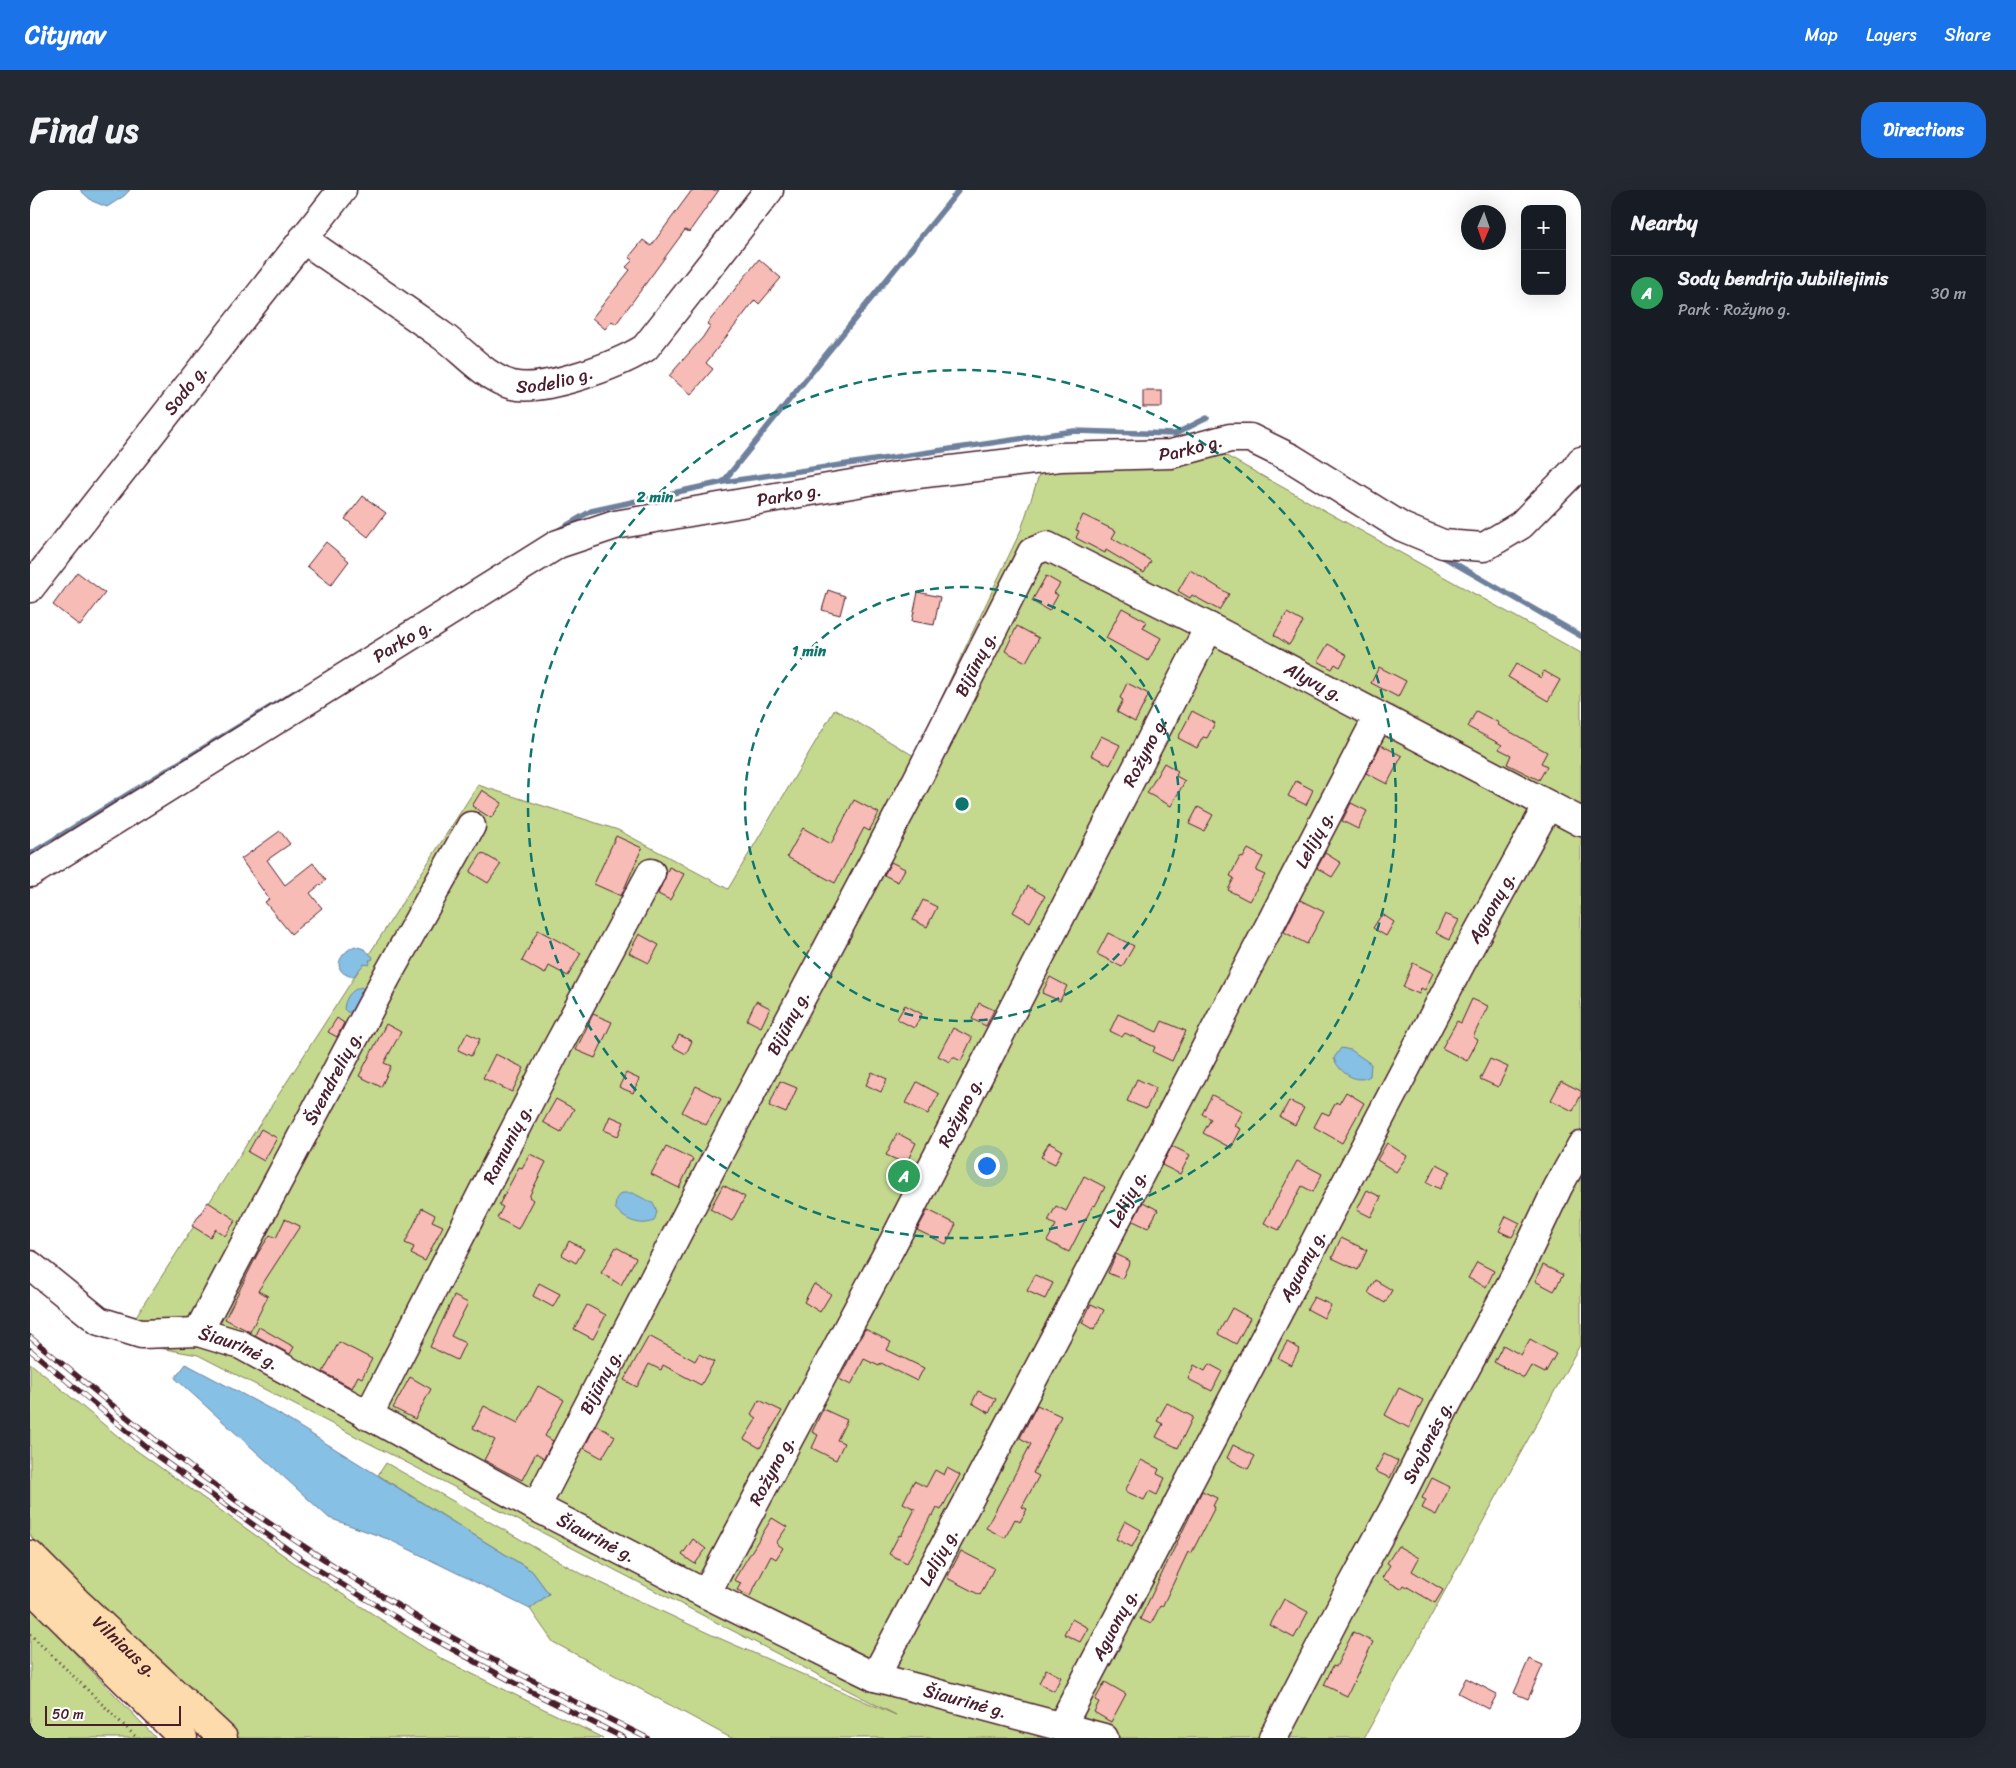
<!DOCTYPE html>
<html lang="en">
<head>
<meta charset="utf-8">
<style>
  :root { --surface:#171b24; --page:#242831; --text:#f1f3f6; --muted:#9ea1a6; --line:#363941; --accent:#1a73e8 }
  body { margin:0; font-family:Sriracha,sans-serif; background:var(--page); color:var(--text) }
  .controls { position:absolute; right:15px; top:15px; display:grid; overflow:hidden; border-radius:10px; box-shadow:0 5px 20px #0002 }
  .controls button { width:45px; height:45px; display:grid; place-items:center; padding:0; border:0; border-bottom:1px solid var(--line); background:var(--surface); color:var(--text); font:25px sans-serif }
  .compass { position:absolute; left:1431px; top:15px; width:45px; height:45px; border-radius:50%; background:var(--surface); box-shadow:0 5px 20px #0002; rotate:182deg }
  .scale { position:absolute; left:15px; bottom:12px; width:136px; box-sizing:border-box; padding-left:5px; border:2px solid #4a1f2b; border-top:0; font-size:14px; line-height:18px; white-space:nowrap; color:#4a1f2b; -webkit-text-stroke:4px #fff; paint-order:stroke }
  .you { position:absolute; left:956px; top:975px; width:18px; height:18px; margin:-12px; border:4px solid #fff; border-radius:50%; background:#1a73e8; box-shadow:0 0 0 8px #1a73e833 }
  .badge { display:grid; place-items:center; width:32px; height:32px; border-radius:50%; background:var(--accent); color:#fff; font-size:16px; font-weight:700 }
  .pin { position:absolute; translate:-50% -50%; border:2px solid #fff; box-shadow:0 1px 5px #0006 }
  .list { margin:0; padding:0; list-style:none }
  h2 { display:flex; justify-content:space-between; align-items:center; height:65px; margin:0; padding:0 20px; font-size:21px }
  h2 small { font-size:16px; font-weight:400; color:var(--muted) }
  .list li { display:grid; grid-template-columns:32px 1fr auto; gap:15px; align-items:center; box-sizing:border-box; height:75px; padding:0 20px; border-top:1px solid var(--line) }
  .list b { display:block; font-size:19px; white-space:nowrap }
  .list p { margin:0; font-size:16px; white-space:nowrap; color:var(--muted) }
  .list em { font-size:16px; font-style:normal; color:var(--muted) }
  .map { position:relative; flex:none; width:1551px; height:1548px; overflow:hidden; border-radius:20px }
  header { display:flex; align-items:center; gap:30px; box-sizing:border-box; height:70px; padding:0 25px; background:var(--accent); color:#fff }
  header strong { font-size:24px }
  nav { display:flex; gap:28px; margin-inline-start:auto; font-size:18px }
  .intro { display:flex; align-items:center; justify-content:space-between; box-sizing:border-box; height:120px; padding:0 30px }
  h1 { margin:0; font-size:35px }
  .button { padding:12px 22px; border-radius:20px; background:var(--accent); color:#fff; font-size:18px; font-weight:700 }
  main { display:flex; gap:30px; padding:0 30px }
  aside { flex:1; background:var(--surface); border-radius:20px; box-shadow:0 5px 20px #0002 }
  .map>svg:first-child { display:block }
</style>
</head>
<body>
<header>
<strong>Citynav</strong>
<nav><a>Map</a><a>Layers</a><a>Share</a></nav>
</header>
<div class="intro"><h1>Find us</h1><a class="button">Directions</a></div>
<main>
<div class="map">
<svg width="1551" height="1548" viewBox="0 0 1551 1548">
  <rect width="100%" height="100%" fill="#fff"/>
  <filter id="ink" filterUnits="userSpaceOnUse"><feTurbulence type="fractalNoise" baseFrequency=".02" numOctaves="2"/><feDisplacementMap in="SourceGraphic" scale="10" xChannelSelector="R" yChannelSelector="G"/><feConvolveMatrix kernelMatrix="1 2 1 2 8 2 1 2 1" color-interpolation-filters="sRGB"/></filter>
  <g filter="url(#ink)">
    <g fill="#c4d98e" stroke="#877c5c">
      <path d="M1191,263L1551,463V1153L1334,1548H701L523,1452L500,1419L519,1404L502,1381L348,1285L356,1273L548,1382L682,1445L866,1525L168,1165L90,1151L448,595L588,640L698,699L805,519L884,566L991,340L1011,279Z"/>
      <path d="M0,1173L96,1253L266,1374L412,1469L573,1548H205L14,1365L0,1345Z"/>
      <path d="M0,1416L126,1548H0Z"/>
    </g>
    <g fill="#86c0e5" stroke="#6e809b">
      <path d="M50,0H100L94,6L77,17L62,11Z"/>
      <path d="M325,756L334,759L343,767L342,770H339L340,773L339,775L334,774L323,787C300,782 309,763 325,756Z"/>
      <path d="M331,797L335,801L326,823L317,822L314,819C315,808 321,800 331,797Z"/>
      <path d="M1311,858L1321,860L1341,874L1340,886C1327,895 1308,882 1304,868Z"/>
      <path d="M591,1003H603L624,1014L627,1022L624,1031C610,1037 594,1030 585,1018L586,1009Z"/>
      <path d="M156,1174L244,1221L502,1381L519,1404L500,1419L358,1349L299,1328L145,1188Z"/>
    </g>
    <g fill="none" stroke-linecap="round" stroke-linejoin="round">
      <g stroke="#6e809b" stroke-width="5.5">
        <path d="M693,292L929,0"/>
        <path d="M527,341L561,321L693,292L1044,241L1145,244L1177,228"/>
        <path d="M1410,365L1551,446"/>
        <path d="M0,664L270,499"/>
      </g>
    </g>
    <g fill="#f7bcb5" stroke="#4a1f2b">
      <path d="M662,0H689L659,42L655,40L586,134L582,131L575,139L562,128L600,80L596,77L603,70L599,67L613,50L621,56Z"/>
      <path d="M729,69L751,88L729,114L725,110L676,173L683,179L661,205L639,186L673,147L680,136L677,134Z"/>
      <rect x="1113" y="201" width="19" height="16"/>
      <path d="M333,306L356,323L338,347L315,329Z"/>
      <path d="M1053,325L1086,341L1082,348L1121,371L1114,383L1076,360L1075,363L1046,348L1049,341L1046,340Z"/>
      <path d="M296,352L319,371L301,395L277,376Z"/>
      <path d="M1160,380L1199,404L1189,420L1162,405L1160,408L1148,401Z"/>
      <path d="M47,382L75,403L50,436L23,415Z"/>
      <path d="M1016,386L1030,394L1024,403L1028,405L1019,421L1002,411Z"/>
      <path d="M798,400L815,406L810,425L792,420Z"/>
      <path d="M888,402L910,407L904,435L882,431Z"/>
      <path d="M1092,418L1116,431L1113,438L1131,448L1118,471L1076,448Z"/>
      <path d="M1257,423L1273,432L1259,455L1244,445Z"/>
      <path d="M987,436L1009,448L996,472L975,461Z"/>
      <path d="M1298,454L1317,465L1310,477L1305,474L1302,479L1288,471Z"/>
      <path d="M1486,474L1511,488L1514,481L1530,490L1518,511L1478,487Z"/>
      <path d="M1349,477L1376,491L1368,507L1341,493Z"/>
      <path d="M1097,493L1119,504L1105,532L1087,522L1093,510L1090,508Z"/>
      <path d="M1162,521L1185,533L1177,548L1173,547L1167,558L1148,548Z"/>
      <path d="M1446,521L1469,533L1468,535L1517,562L1511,573L1517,576L1509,590L1477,574L1481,565L1469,559L1472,555L1438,537Z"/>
      <path d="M1071,546L1090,555L1080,575L1061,565Z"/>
      <path d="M1351,555L1372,566L1357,594L1336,583Z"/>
      <path d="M1134,573L1148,581L1146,586L1155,591L1141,616L1117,603Z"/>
      <path d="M1266,591L1283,600L1276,615L1258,606Z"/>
      <path d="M452,600L472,613L461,628L442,616Z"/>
      <path d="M824,610L849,623L839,641L834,638L805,693L757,667L773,638L801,654Z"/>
      <path d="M1321,613L1337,621L1328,639L1312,631Z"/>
      <path d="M1168,617L1183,625L1174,641L1159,634Z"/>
      <path d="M250,641L260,654L237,670L255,695L283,673L296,690L280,703L292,718L261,744L235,712L239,709L211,669Z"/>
      <path d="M586,646L612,658L591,706L564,694Z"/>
      <path d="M1218,659L1233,667L1226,681L1235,685L1219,711L1198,700L1204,688L1200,686L1210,667L1213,668Z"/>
      <path d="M452,663L471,674L458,693L440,682Z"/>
      <path d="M1295,663L1311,673L1302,687L1287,678Z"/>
      <path d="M861,672L875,679L868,692L854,685Z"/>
      <path d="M639,677L654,684L640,710L628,704Z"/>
      <path d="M998,696L1015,706L1000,732L983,722Z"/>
      <path d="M893,710L907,717L897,737L883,730Z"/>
      <path d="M1270,710L1294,722L1277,754L1254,742Z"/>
      <path d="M1352,724L1364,732L1356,746L1343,738Z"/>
      <path d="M1415,724L1429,730L1419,750L1406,743Z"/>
      <path d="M508,740L551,763L538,786L519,776L515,784L492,771Z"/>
      <path d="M1078,743L1104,756L1092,777L1067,764Z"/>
      <path d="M609,744L629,755L619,773L599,763Z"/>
      <path d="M1383,773L1403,783L1395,800L1391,798L1389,804L1373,797Z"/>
      <path d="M1020,787L1037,796L1030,811L1012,803Z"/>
      <path d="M1442,809L1458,816L1443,847L1448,850L1437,871L1412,858L1427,831L1431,833Z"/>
      <path d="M726,811L740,818L731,837L717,830Z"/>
      <path d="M949,813L964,820L956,836L942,829Z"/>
      <path d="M875,815L892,824L884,838L867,829Z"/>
      <path d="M563,824L582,832L565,868L546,860Z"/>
      <path d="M1088,824L1127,842L1132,831L1156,841L1142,871L1123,862L1125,857L1095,843L1092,847L1080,841Z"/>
      <path d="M307,828L314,833L307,847L298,842Z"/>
      <path d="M356,834L371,842L354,873L361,876L351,897L329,886Z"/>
      <path d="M923,838L942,848L931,871L923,867L920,872L908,866Z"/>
      <path d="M437,843L450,849L441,866L428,860Z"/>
      <path d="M649,845L662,851L656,864L643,857Z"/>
      <path d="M465,864L494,878L482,902L453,888Z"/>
      <path d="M1460,869L1478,877L1468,897L1450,889Z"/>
      <path d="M842,882L857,889L851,902L836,895Z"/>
      <path d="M596,883L609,889L603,903L589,897Z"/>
      <path d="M1107,889L1126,898L1116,919L1097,911Z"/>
      <path d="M750,891L767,898L756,923L739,916Z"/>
      <path d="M1531,891L1551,901V905L1543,921L1521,910Z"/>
      <path d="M887,892L909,904L898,924L876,913Z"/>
      <path d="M666,896L691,909L676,935L652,922Z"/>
      <path d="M1316,902L1334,913L1312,953L1284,937L1292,922L1299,925L1306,912L1309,914Z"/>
      <path d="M1182,905L1213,921L1205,936L1211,939L1201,958L1173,943L1181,929L1172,924Z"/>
      <path d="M526,909L544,919L531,942L513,932Z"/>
      <path d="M1259,911L1274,918L1265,935L1250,927Z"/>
      <path d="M580,926L594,932L588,946L574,940Z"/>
      <path d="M231,939L247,948L234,971L218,962Z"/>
      <path d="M867,943L886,953L876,974L856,965Z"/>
      <path d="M1019,953L1032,960L1025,974L1011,967Z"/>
      <path d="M1357,953L1377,966L1366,982L1347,970Z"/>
      <path d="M636,956L663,969L649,998L621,984Z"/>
      <path d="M1142,956L1160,965L1150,984L1132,975Z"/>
      <path d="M500,964L516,972L499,1007L503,1010L488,1039L467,1028L473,1017L469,1015L489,977L492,978Z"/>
      <path d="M1267,971L1292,984L1283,1002L1272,996L1249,1040L1234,1033Z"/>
      <path d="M1407,974L1420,981L1410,999L1397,992Z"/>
      <path d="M1054,986L1075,997L1065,1016L1063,1015L1039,1062L1017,1051L1026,1035L1018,1031L1026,1016L1036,1021Z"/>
      <path d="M693,995L715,1007L702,1031L680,1019Z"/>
      <path d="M1337,1000L1351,1007L1341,1027L1327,1020Z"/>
      <path d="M178,1012L206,1030L195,1046L185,1039L180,1047L162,1036Z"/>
      <path d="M1113,1012L1128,1020L1118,1038L1103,1031Z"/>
      <path d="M392,1018L405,1025L402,1031L413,1036L395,1071L381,1064L384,1057L375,1053Z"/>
      <path d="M898,1020L926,1034L916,1054L887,1040Z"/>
      <path d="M1476,1026L1490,1033L1482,1047L1469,1041Z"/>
      <path d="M255,1029L270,1036L228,1101L238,1106L220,1142L195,1129L228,1063L240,1045L246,1048Z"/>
      <path d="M1311,1048L1337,1060L1328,1080L1302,1068Z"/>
      <path d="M539,1051L554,1059L546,1073L532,1065Z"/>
      <path d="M586,1057L606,1068L591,1095L571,1083Z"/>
      <path d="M1086,1064L1100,1071L1092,1089L1078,1083Z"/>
      <path d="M1447,1072L1464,1081L1456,1097L1438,1088Z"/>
      <path d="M1513,1075L1533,1085L1524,1101L1505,1091Z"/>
      <path d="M1005,1085L1023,1093L1015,1109L997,1101Z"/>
      <path d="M1345,1090L1362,1100L1355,1113L1338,1103Z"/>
      <path d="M509,1093L530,1104L523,1117L503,1106Z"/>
      <path d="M784,1094L801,1104L790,1122L774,1112Z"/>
      <path d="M424,1106L438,1113L421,1146L435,1153L427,1170L400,1157Z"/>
      <path d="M1284,1107L1301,1115L1294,1128L1277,1119Z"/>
      <path d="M1061,1114L1074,1120L1064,1140L1052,1133Z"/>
      <path d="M557,1115L576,1125L563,1149L544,1139Z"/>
      <path d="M1202,1118L1220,1128L1206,1154L1188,1144Z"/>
      <path d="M229,1137L264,1157L260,1164L225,1145Z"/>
      <path d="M835,1139L861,1152L857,1160L894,1178L887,1191L851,1173L849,1176L834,1169L821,1195L809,1189Z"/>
      <path d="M619,1146L665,1171L669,1164L684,1172L671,1195L633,1175L631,1180L619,1174L607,1197L594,1190Z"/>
      <path d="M1500,1149L1526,1164L1515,1183L1501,1176L1494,1188L1464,1172L1473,1155L1491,1165Z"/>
      <path d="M309,1152L342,1169L332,1188L328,1186L322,1198L293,1182Z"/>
      <path d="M1257,1152L1270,1159L1261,1175L1248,1168Z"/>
      <path d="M1179,1174L1192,1181L1182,1201L1158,1189L1164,1175L1175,1181Z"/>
      <path d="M380,1187L401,1199L385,1229L363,1218Z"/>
      <path d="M508,1196L534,1210L515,1246L523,1251L514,1268L506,1263L492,1290L454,1270L465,1250L443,1238L454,1216L488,1233Z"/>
      <path d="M1369,1198L1393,1210L1379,1238L1355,1225Z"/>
      <path d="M948,1201L966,1209L959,1223L942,1213Z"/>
      <path d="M729,1210L752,1221L730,1258L714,1249L727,1228L721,1224Z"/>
      <path d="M1137,1213L1163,1227L1148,1258L1126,1247L1133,1234L1127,1231Z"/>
      <path d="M1007,1215L1031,1226L1003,1283L1009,1286L992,1317L997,1319L990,1332L985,1329L975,1348L956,1338L1001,1254L990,1248Z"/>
      <path d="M793,1219L817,1230L807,1250L814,1253L806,1270L782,1258L788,1245L782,1242Z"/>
      <path d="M566,1235L585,1246L572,1268L554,1258Z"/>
      <path d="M1203,1255L1225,1266L1218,1279L1197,1268Z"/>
      <path d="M1354,1264L1368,1271L1360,1288L1345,1281Z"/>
      <path d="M1111,1270L1129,1279L1127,1284L1135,1288L1127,1305L1119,1301L1114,1310L1095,1301Z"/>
      <path d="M917,1278L930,1285L911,1320L907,1318L903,1326L901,1325L877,1373L859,1364L869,1345L871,1346L885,1319L873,1313L884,1291L896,1297L905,1280L914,1285Z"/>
      <path d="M1402,1288L1420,1297L1406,1325L1392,1318L1396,1310L1392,1308Z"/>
      <path d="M1172,1301L1187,1308L1183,1316L1185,1317L1161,1364L1158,1362L1132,1417L1130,1416L1121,1434L1110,1429Z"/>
      <path d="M742,1328L757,1337L746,1353L753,1358L746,1369L741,1366L720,1406L707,1400L711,1393L704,1390Z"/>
      <path d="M1095,1331L1111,1340L1102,1357L1086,1349Z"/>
      <path d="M663,1349L676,1359L665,1374L652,1365Z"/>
      <path d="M1368,1356L1389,1368L1382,1381L1413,1400L1405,1413L1374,1395L1371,1399L1352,1388L1360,1375L1357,1373Z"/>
      <path d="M931,1361L964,1378L950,1405L917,1388Z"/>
      <path d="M1254,1409L1278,1422L1264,1448L1240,1435Z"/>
      <path d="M1042,1429L1058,1438L1050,1452L1034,1444Z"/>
      <path d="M1323,1442L1343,1452L1317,1506L1294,1495L1303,1476L1306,1477Z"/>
      <path d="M1499,1469L1513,1475L1498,1509L1484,1503Z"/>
      <path d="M1016,1479L1031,1487L1024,1501L1009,1493Z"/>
      <path d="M1436,1488L1467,1504L1459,1519L1428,1503Z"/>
      <path d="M1075,1492L1096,1504L1081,1532L1064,1522L1069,1512L1065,1510Z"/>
    </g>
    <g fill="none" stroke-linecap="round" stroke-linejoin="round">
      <defs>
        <g id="minor">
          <path id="s1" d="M273,49C320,82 368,114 414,147C435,163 456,188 482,195C512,203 588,175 615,158L739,0"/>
          <path id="s2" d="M0,398L312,0"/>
          <path id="s3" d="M0,683L528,354L585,335L862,287L1030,267L1141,264L1200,248H1220L1261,268L1372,337L1413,354L1454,357L1491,335L1546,279L1551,271"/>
          <path id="s4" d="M0,1075L69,1131L111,1144L168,1142L211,1155L506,1317L676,1404L845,1487L1074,1548"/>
          <path id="s5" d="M168,1142L357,786L441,636"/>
          <path id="s6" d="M338,1226L522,867L621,683"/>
          <path id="s7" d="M506,1317L690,961L887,590L1002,362L1017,356L1179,437L1551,632"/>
          <path id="s8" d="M676,1404L864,1051L1179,437"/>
          <path id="s9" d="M845,1487L1030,1138L1348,527"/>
          <path id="s10" d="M1031,1537L1430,775L1518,615"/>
          <path id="s11" d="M1243,1548L1317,1405L1368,1311L1415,1217L1489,1079L1528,997L1551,956"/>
        </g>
        <g id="highway">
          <path id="s12" d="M0,1365L46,1411L193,1548"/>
          <path d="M0,1397L153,1548"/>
        </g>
      </defs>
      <use href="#minor" stroke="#4a1f2b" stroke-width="31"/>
      <use href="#highway" stroke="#4a1f2b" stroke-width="31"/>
      <path stroke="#4a1f2b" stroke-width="3" stroke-dasharray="1 4" stroke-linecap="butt" d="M0,1444L107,1548"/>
      <use href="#minor" stroke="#fff" stroke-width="28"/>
      <use href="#highway" stroke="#fedbac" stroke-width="28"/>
      <defs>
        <g id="rail">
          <path d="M0,1147C68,1203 135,1261 207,1311C267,1353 330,1393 392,1430C465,1473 542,1510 617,1548"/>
          <path d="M0,1160L127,1266L274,1371L385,1439L498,1500L594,1548"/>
        </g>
      </defs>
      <use href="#rail" stroke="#4a1f2b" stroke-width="5.5"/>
      <use href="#rail" stroke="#fff" stroke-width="4" stroke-dasharray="11" stroke-linecap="butt"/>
    </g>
  </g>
  <g fill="none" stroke="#0f766e" stroke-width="2.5" stroke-dasharray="9 6">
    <circle cx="932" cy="614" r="217"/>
    <circle cx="932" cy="614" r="434"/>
  </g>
  <g text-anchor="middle" stroke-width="5" stroke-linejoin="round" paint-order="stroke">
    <g font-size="18" fill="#4a1f2b" stroke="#fff">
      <text dy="6" stroke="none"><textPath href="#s1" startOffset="299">Sodelio g.</textPath></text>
      <text dy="6" stroke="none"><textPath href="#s2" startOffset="252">Sodo g.</textPath></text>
      <text dy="6" stroke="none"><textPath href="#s3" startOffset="1264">Parko g.</textPath></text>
      <text dy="6" stroke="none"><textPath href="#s3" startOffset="859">Parko g.</textPath></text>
      <text dy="6" stroke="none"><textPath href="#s3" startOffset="439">Parko g.</textPath></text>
      <text dy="6" stroke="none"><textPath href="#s7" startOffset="951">Bijūnų g.</textPath></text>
      <text dy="6" stroke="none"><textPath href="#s7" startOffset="1392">Alyvų g.</textPath></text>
      <text dy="6" stroke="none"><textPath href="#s8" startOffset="950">Rožyno g.</textPath></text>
      <text dy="6" stroke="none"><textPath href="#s9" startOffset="946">Lelijų g.</textPath></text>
      <text dy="6" stroke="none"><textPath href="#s10" startOffset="926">Aguonų g.</textPath></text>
      <text dy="6" stroke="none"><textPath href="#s7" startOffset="546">Bijūnų g.</textPath></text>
      <text dy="6" stroke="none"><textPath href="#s5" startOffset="288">Švendrelių g.</textPath></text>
      <text dy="6" stroke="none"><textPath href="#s8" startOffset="545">Rožyno g.</textPath></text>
      <text dy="6" stroke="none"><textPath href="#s6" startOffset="306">Ramunių g.</textPath></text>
      <text dy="6" stroke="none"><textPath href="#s9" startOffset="541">Lelijų g.</textPath></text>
      <text dy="6" stroke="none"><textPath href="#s10" startOffset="521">Aguonų g.</textPath></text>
      <text dy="6" stroke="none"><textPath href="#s4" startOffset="234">Šiaurinė g.</textPath></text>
      <text dy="6" stroke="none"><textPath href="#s7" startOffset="141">Bijūnų g.</textPath></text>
      <text dy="6" stroke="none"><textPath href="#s11" startOffset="334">Svajonės g.</textPath></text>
      <text dy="6" stroke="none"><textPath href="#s8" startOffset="140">Rožyno g.</textPath></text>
      <text dy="6" stroke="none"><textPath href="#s4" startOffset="639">Šiaurinė g.</textPath></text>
      <text dy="6" stroke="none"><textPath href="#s9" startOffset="136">Lelijų g.</textPath></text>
      <text dy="6" stroke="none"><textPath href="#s10" startOffset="116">Aguonų g.</textPath></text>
      <text dy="6" stroke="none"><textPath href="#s12" startOffset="132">Vilniaus g.</textPath></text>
      <text dy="6" stroke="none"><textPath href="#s4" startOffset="1044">Šiaurinė g.</textPath></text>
    </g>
  </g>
  <circle cx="932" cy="614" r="8" fill="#0f766e" stroke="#fff" stroke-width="2.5"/>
  <g font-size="15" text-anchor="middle" font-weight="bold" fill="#0f766e" stroke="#fff" stroke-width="5" stroke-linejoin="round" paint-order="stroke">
    <text x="625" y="312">2 min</text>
    <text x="779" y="466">1 min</text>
  </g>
</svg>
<div class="controls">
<button>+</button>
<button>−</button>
</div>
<svg class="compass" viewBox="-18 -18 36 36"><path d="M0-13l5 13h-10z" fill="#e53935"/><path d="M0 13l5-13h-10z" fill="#9ea1a6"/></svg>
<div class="scale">50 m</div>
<div class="you"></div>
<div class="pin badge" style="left:874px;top:986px;background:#2e9e5b">A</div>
</div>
<aside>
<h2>Nearby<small></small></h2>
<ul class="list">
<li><span class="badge" style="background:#2e9e5b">A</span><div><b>Sodų bendrija Jubiliejinis</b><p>Park · Rožyno g.</p></div><em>30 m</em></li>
</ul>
</aside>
</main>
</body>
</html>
